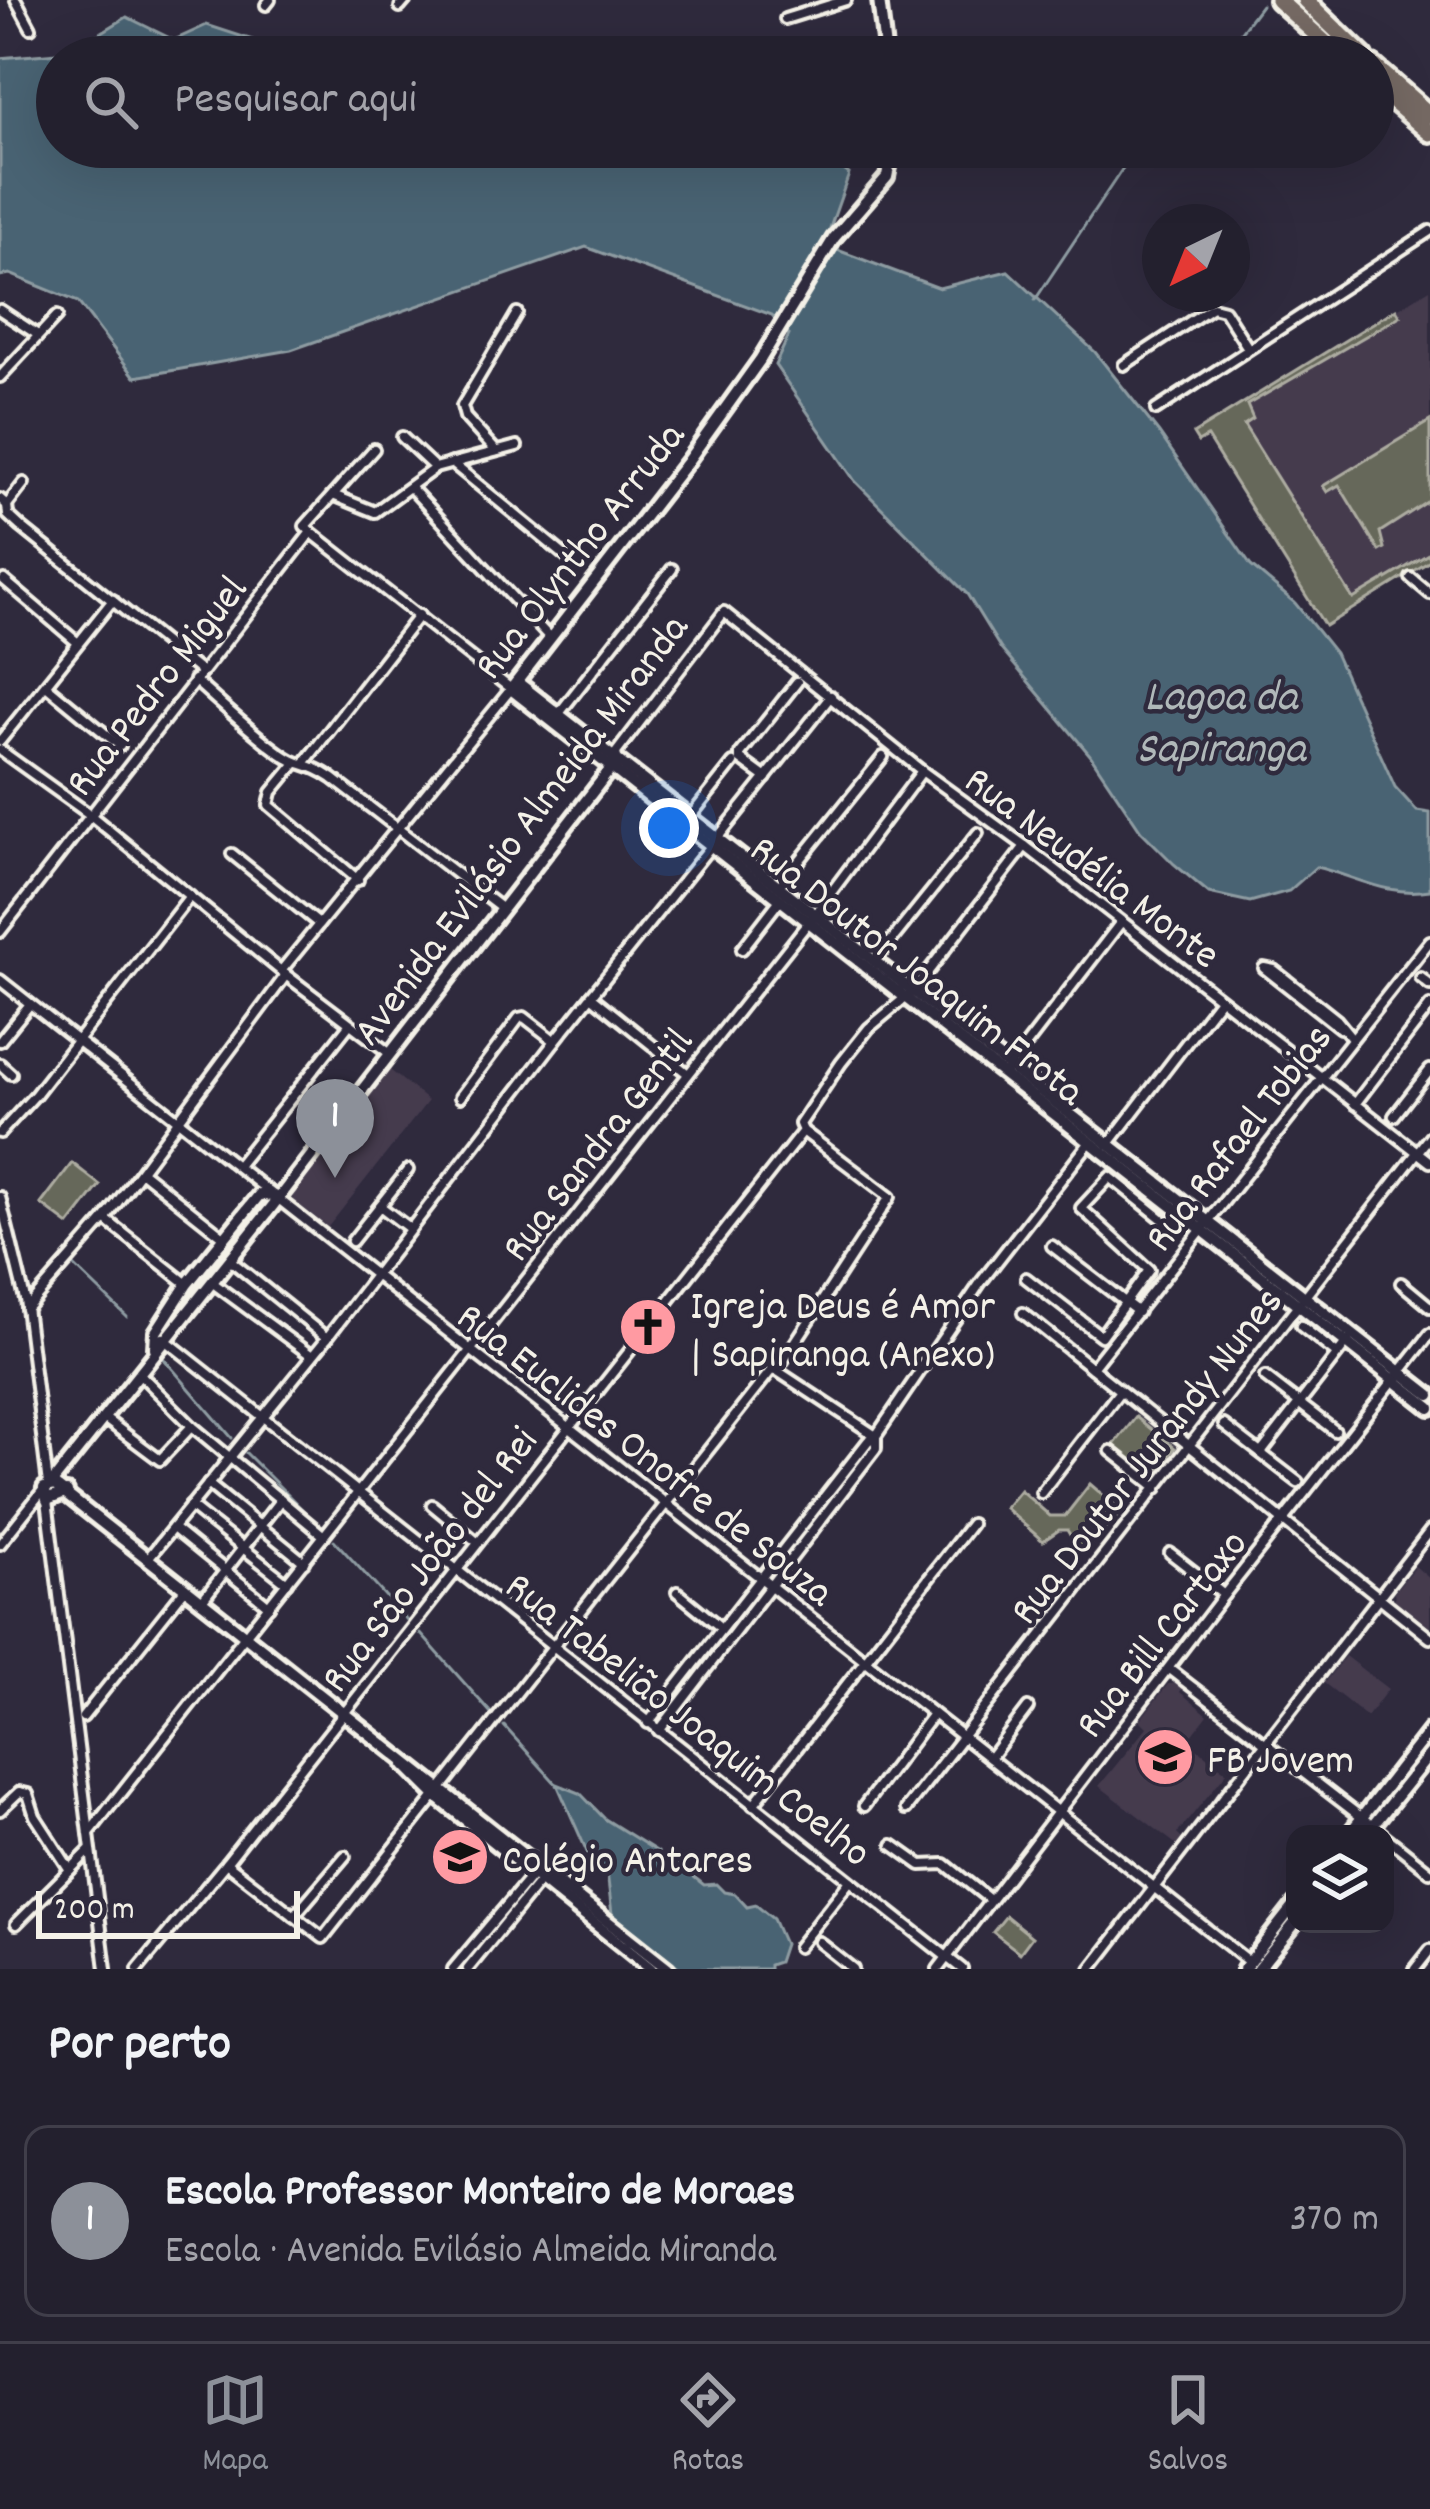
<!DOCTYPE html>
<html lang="pt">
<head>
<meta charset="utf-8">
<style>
  :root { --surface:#23202e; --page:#2b2836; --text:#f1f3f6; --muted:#a3a3aa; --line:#403e4a; --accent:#8c9099 }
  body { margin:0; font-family:Dekko,sans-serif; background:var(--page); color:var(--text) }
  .controls { position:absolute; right:36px; bottom:36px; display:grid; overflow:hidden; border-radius:24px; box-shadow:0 12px 48px #0002 }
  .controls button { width:108px; height:108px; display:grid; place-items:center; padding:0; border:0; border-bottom:3px solid var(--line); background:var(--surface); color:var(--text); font:60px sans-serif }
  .compass { position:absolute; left:1142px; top:204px; width:108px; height:108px; border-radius:50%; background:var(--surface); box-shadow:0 12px 48px #0002; rotate:223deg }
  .scale { position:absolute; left:36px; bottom:30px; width:264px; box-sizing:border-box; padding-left:12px; border:6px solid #f4f1e8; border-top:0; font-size:33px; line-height:42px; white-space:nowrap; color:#f4f1e8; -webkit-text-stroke:9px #2f2a3d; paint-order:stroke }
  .you { position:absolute; left:669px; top:828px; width:42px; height:42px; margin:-30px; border:9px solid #fff; border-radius:50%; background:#1a73e8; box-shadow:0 0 0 18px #1a73e833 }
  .badge { display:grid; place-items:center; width:78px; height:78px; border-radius:50%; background:var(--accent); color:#fff; font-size:39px; font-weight:700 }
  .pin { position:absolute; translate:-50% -99px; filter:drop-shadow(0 3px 6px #0008) }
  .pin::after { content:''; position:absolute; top:63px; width:42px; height:36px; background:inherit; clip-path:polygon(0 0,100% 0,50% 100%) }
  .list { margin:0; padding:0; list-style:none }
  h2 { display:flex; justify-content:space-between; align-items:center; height:156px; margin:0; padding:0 48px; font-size:51px }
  h2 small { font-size:39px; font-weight:400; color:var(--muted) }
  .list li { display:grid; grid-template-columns:78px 1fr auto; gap:36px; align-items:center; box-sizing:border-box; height:192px; margin:0 24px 24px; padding:0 24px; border:3px solid var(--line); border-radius:24px }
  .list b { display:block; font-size:45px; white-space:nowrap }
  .list p { margin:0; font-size:39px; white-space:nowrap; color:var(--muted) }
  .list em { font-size:39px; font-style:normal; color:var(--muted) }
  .icon { flex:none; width:66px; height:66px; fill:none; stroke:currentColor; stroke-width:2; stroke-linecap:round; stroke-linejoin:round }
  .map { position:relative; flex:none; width:1430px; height:1969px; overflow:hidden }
  .search { position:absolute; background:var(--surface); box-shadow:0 12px 48px #0002; left:36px; right:36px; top:36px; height:132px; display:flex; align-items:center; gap:30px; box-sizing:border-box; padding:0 42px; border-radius:66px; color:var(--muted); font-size:45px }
  .sheet { height:372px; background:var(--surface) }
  nav { display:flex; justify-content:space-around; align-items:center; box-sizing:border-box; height:168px; border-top:3px solid var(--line); background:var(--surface); font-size:33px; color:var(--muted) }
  nav a { display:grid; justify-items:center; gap:6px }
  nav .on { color:var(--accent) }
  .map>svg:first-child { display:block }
</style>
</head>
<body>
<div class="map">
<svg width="1430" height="1969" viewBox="0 0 1430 1969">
  <rect width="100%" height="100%" fill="#2f2a3d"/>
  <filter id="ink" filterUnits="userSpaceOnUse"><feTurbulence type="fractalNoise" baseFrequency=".00833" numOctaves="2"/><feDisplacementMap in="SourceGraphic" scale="24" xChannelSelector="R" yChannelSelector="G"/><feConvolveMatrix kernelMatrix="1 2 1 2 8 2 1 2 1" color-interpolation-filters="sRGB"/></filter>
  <g filter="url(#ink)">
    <g fill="#443a4e">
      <path d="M1430,289V561L1325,626L1207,437L1198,442L1193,434Z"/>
      <path d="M390,1070L428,1101L328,1227L293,1200L292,1193Z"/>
      <path d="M1415,1566L1430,1579V1627L1395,1600L1394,1592Z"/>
      <path d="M1345,1656L1388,1689L1367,1717L1324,1683Z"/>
      <path d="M1179,1683L1183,1687L1180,1692L1208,1715L1188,1741L1227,1772L1177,1834L1182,1839L1177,1845L1099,1786L1147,1727L1140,1720L1168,1684Z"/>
    </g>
    <g fill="#66685a" stroke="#adaca1" stroke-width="3">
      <path d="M1396,309L1400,316L1247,405L1253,419L1244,425L1353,599L1430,553V561L1325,626L1207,437L1198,442L1193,434Z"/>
      <path d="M1430,421V500L1380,532L1384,548L1379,551L1339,485L1327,492L1323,486Z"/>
      <path d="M72,1163L100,1185L69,1225L41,1204Z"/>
      <path d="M1136,1417L1175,1448L1152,1477L1113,1446Z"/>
      <path d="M1090,1484L1118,1508L1117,1516L1084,1551L1068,1547L1073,1540L1067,1530H1059L1043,1541L1005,1508L1020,1490L1050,1516H1065Z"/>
      <path d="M1006,1916L1032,1937L1020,1953L993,1932Z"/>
    </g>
    <g fill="#4a6373" stroke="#8e9ca2" stroke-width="3">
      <path d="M127,17L174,40L207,25L304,57H57V147H815L849,174L824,245L939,288L1008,271L1095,352L1159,433L1251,566L1295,603L1335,653L1395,787L1417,811L1430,813V890C1387,897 1357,877 1316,867L1289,891L1250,902L1209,893L1174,864L1141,831L1090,755L1001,649L967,594L855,481L775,365L789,335L772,315L586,247L291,350L135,377L78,302L10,274L0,276V58L69,52Z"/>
      <path d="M489,43L598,55L454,57Z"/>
      <path d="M557,1784L580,1793L605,1819L658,1852L656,1859L659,1863L670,1858L704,1885L716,1884L724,1892L735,1894L747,1907L756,1905L773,1919L784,1944L778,1962L769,1965V1969H681L612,1914L607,1872L588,1854Z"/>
    </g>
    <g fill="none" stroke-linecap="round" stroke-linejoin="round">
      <g stroke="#8e9ca2" stroke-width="3">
        <path d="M1222,57L1261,5"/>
        <path d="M1035,300L1137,147"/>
        <path d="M73,1265L127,1317"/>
        <path d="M164,1359L232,1438"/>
        <path d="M246,1453L321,1528"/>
        <path d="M334,1540L407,1620"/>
        <path d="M420,1633L491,1713"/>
        <path d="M504,1726L559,1787"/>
      </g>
      <defs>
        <g id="street">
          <path d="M16,0L31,28"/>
          <path d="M266,5L270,0"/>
          <path d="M400,7L406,0"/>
          <path d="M785,19L846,0"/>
          <path d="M0,310L38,335"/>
          <path d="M1124,365L1212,307L1224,310L1248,348"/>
          <path d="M0,377L57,316"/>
          <path d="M1156,410L1430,231"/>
          <path d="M402,437L435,468"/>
          <path d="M496,451L465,417L462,406L517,313"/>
          <path d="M452,463L569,559"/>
          <path d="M410,487L550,638"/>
          <path d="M333,495L375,512L435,468L517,446"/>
          <path d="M0,499L7,505L8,515L21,527L201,672"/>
          <path d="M7,505L24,483"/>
          <path d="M311,532L305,526L374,449"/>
          <path d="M1411,578L1430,594"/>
          <path d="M4,580L78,643"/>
          <path d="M194,680C215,698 275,755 296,762C311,767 317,768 332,778L502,909"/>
          <path d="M46,685L120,746"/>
          <path d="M557,716L672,569"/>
          <path d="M0,741L113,600"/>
          <path d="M0,750L89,814L286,975L389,1053"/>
          <path d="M617,758L616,753L724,612L922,771L1025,846L1430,1162"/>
          <path d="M305,762L419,615"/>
          <path d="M296,763L272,792L269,805L358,880"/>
          <path d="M766,778L740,759V754L797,682"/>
          <path d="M691,816L733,763"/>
          <path d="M232,854L319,924"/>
          <path d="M779,886L883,757"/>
          <path d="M0,932L311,532"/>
          <path d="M742,949L779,901"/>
          <path d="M875,961L978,833"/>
          <path d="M281,971L511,689L311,532"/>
          <path d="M1421,978L1430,985"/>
          <path d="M0,980L1249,1962"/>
          <path d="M591,996L688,1074"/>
          <path d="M1340,1028L1264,968L1274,970L1337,1020L1351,1037"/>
          <path d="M0,1041L30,1004"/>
          <path d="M0,1064L11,1074"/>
          <path d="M1007,1070L1121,922"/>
          <path d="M460,1097L519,1018L524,1017L555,1041"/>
          <path d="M1355,1104L1430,1006"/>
          <path d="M1394,1116L1430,1070"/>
          <path d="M0,1133L35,1095L190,896"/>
          <path d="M1108,1145L1220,999"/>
          <path d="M237,1166L349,1025"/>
          <path d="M142,1172L225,1238"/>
          <path d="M0,1197L25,1299L48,1484"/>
          <path d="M380,1206L410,1229"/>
          <path d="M105,1219L187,1284"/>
          <path d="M352,1241L408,1170"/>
          <path d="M1052,1246L1138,1312"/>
          <path d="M230,1260L327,1338"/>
          <path d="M1026,1278L1101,1336L1149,1270L1081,1208L1110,1177L1166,1222"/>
          <path d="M213,1283L312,1356"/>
          <path d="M1401,1283L1430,1307"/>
          <path d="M26,1309L105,1219L286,975"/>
          <path d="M1023,1313L1430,1638"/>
          <path d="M1301,1326L1337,1354"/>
          <path d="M163,1338L962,1969"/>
          <path d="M773,1368L876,1436"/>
          <path d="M1092,1368L1430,941"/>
          <path d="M139,1373L192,1426L324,1536"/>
          <path d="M1265,1377L1335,1431"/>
          <path d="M104,1418L160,1460L192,1426"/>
          <path d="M1224,1425L1298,1482"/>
          <path d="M1111,1451L1157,1488"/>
          <path d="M1261,1453L1348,1341"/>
          <path d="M208,1484L304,1562"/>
          <path d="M1041,1493L1120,1391"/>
          <path d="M47,1500L106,1969"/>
          <path d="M432,1505L477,1542"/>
          <path d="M190,1506L287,1583"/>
          <path d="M173,1528L269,1606"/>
          <path d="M0,1544L43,1490"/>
          <path d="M1170,1553L1224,1595"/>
          <path d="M149,1557L327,1338L555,1041L831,696"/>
          <path d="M677,1592L720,1627"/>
          <path d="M201,1602L281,1499"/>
          <path d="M1169,1669L1383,1834"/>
          <path d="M83,1717L185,1589"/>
          <path d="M648,1723L868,1441L876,1436L981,1282L1090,1142"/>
          <path d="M659,1731L876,1448V1437"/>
          <path d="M990,1758L1028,1708"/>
          <path d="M753,1805L971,1524"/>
          <path d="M864,1806L933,1714"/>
          <path d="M906,1809L1430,1136"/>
          <path d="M0,1810L19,1792L28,1794L35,1816L70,1870"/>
          <path d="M89,1833L815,914L922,771"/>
          <path d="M1385,1836L1430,1872"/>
          <path d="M893,1845L921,1865L945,1864L990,1900"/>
          <path d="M226,1863L323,1938L773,1368L781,1364L890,1197L803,1131"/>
          <path d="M294,1916L345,1856"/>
          <path d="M16,1924L89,1851"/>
          <path d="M819,1942L853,1969"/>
          <path d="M798,1947L850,1881"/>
          <path d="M138,1969L226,1863L803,1131L800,1124L841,1063L869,1028L913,991L1025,846"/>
          <path d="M453,1969L533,1874"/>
          <path d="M468,1969L543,1877"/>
          <path d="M938,1969L1224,1595L1430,1334"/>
          <path d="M1091,1969L1430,1531"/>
          <path d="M1415,1969L1430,1950"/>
        </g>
        <g id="secondary">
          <path d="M879,0L886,57"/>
          <path d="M893,147L887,177L834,238L760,360L687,462L511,689L1430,1408"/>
          <path d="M517,682L1430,1395"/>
          <path d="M155,1348L156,1332L187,1284L260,1194L277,1197"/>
          <path d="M51,1484L271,1208L615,763"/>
          <path d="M55,1485L44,1488L47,1500L67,1492"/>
          <path d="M58,1488L668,1969"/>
          <path d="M405,1765L435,1795L651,1969"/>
          <path d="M1349,1834L1430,1730"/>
          <path d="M1366,1834L1430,1754"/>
          <path d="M1244,1969L1295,1904"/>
          <path d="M1258,1969L1295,1923"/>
        </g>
        <g id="highway">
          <path d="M1278,0L1341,57"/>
          <path d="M1305,0L1364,57"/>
          <path d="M1373,65L1430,115"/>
          <path d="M1373,84L1430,133"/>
        </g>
      </defs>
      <use href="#street" stroke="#f4f1e8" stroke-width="16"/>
      <use href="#secondary" stroke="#f4f1e8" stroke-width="20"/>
      <use href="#highway" stroke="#f4f1e8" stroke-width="24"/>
      <use href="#street" stroke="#2f2a3d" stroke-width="8"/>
      <use href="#secondary" stroke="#2f2a3d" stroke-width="10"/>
      <use href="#highway" stroke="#756964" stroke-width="15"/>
    </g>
  </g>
  <defs>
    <symbol id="church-disc" viewBox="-11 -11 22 22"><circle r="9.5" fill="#ff9aa2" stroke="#2f2a3d"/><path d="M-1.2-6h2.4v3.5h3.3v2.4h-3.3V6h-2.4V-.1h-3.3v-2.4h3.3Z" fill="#111"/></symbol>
    <symbol id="school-disc" viewBox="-11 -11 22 22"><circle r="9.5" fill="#ff9aa2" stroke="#2f2a3d"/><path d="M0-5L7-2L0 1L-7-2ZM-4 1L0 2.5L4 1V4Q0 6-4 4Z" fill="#111"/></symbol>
  </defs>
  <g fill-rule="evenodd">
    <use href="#church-disc" x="615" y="1294" width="66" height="66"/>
    <use href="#school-disc" x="1132" y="1724" width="66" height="66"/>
    <use href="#school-disc" x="427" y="1824" width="66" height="66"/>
  </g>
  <g text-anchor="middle" stroke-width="9" stroke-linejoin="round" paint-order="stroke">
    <g font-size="42" fill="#f4f1e8" stroke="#2f2a3d">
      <text transform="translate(577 549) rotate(-52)" y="15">Rua Olyntho Arruda</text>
      <text transform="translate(154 684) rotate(-52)" y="15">Rua Pedro Miguel</text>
      <text transform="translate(518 828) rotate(-53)" y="15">Avenida Evilásio Almeida Miranda</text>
      <text transform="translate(1094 865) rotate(37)" y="15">Rua Neudélia Monte</text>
      <text transform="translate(919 968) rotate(38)" y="15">Rua Doutor Joaquim Frota</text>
      <text transform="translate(1236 1136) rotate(-52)" y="15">Rua Rafael Tobias</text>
      <text transform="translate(595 1143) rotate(-52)" y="15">Rua Sandra Gentil</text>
      <text transform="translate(647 1452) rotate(38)" y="15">Rua Euclides Onofre de Souza</text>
      <text transform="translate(1144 1454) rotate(-52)" y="15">Rua Doutor Jurandy Nunes</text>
      <text transform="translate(427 1558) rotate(-52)" y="15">Rua São João del Rei</text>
      <text transform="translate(1159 1632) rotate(-52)" y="15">Rua Bill Cartaxo</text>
      <text transform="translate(690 1717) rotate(38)" y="15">Rua Tabelião Joaquim Coelho</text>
    </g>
    <g font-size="42" fill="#f4f1e8" stroke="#2f2a3d" text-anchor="start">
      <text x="690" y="1318">Igreja Deus é Amor<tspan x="690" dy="48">| Sapiranga (Anexo)</tspan></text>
      <text x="1207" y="1772">FB Jovem</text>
      <text x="502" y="1872">Colégio Antares</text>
    </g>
    <g font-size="45" font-style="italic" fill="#b0b8b9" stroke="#2f2a3d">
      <text x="1221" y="709">Lagoa da<tspan x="1221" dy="52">Sapiranga</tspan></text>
    </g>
  </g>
</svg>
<div class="controls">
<button><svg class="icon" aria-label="layers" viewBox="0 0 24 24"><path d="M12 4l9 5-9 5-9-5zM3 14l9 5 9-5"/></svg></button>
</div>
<svg class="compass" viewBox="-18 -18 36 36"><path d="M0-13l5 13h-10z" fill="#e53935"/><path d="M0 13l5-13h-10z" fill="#a3a3aa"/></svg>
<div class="scale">200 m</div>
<div class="you"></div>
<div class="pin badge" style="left:335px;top:1178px">1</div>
<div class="search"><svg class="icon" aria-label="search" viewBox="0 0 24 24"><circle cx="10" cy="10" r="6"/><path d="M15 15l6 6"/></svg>Pesquisar aqui</div>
</div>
<section class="sheet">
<h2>Por perto<small></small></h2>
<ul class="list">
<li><span class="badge">1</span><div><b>Escola Professor Monteiro de Moraes</b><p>Escola · Avenida Evilásio Almeida Miranda</p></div><em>370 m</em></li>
</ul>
</section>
<nav>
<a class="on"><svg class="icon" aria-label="map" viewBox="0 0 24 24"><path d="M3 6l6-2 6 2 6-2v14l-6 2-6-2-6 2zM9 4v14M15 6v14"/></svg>Mapa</a>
<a><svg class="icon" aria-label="directions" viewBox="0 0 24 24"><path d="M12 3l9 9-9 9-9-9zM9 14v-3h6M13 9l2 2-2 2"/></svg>Rotas</a>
<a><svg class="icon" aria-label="saved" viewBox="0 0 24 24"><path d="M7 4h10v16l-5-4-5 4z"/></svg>Salvos</a>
</nav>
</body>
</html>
